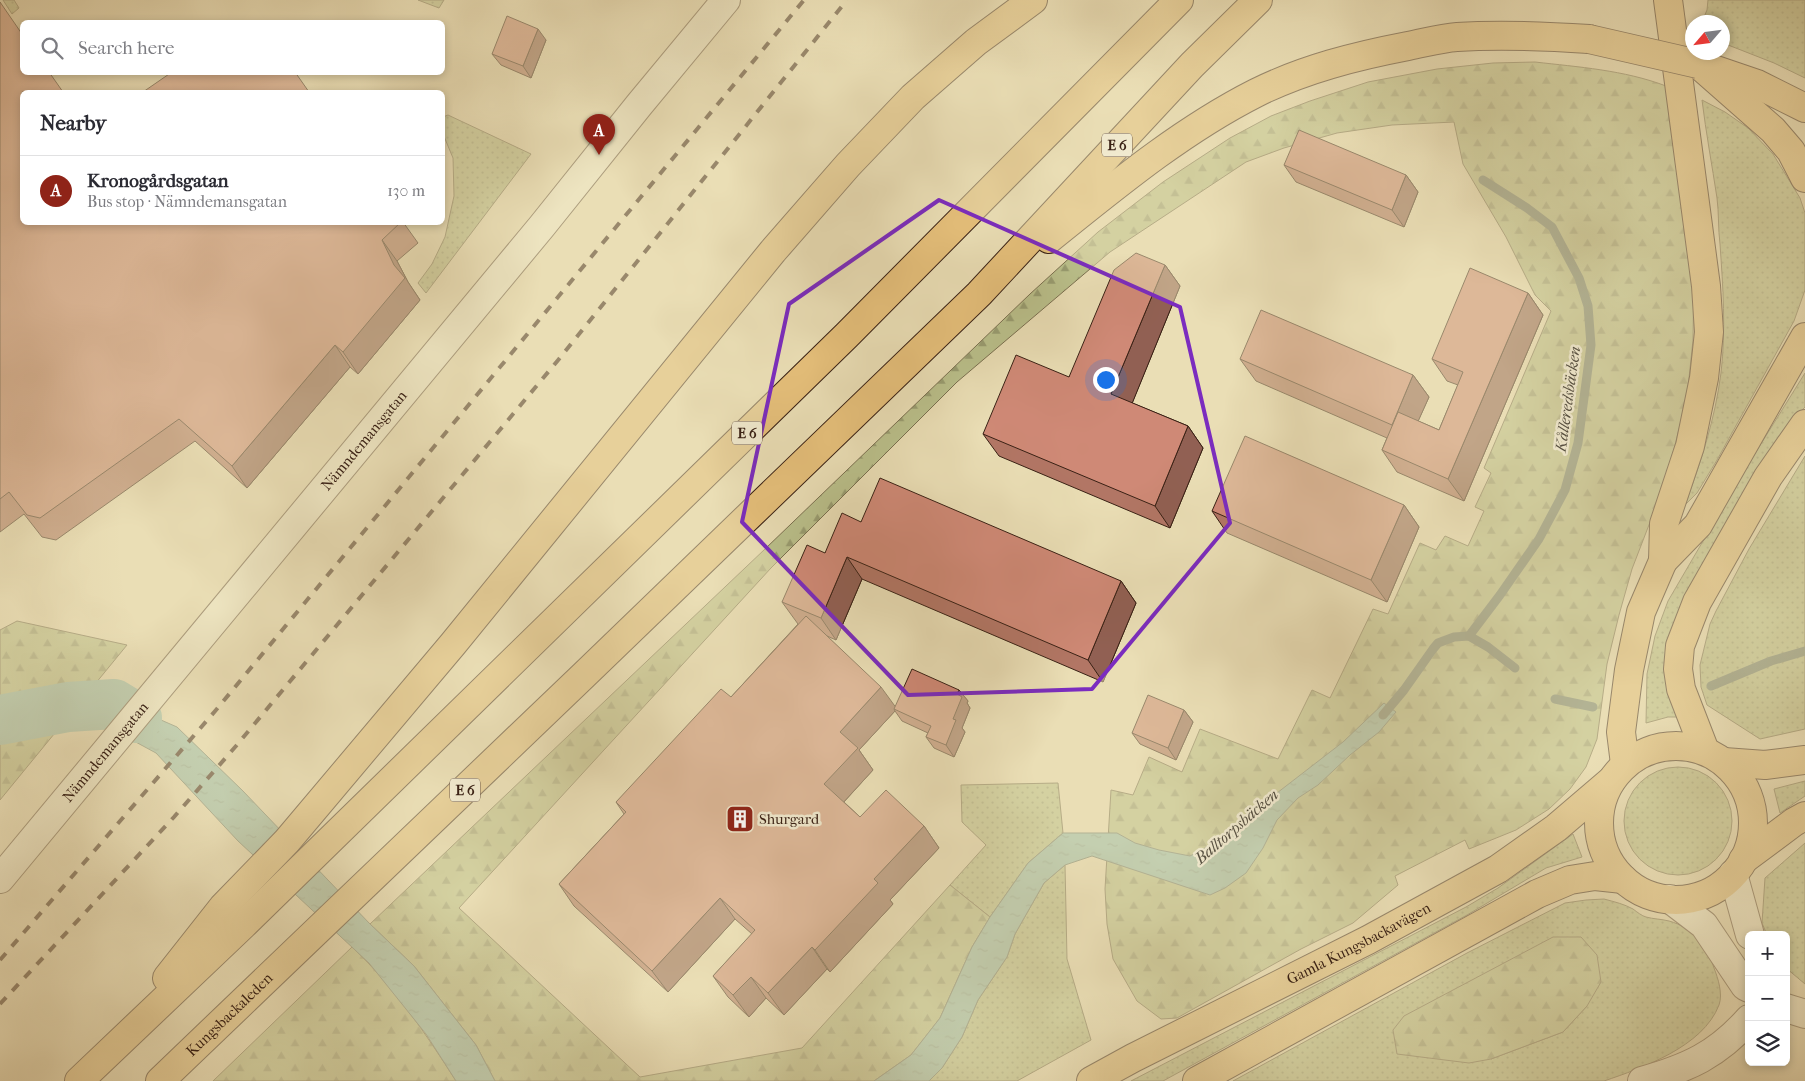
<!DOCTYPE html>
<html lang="en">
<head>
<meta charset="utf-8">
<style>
  :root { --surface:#fff; --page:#f7f7f7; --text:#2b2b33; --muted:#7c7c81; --line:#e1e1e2; --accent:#8f2418 }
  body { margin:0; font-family:"IM FELL French Canon",serif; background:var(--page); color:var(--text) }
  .controls { position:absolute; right:15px; bottom:15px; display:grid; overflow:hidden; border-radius:8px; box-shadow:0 2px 8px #0003 }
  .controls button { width:45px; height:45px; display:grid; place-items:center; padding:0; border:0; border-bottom:1px solid var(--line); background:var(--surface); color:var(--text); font:25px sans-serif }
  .compass { position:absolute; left:1685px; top:15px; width:45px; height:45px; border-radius:50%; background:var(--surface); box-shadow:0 2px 8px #0003; rotate:242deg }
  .you { position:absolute; left:1105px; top:379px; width:18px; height:18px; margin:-12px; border:4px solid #fff; border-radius:50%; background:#1a73e8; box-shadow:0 0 0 8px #1a73e833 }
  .badge { display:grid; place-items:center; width:32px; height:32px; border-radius:50%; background:var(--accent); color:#fff; font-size:16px; font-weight:700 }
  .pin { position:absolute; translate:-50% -41px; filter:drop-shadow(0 1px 2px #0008) }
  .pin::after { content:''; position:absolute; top:26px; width:18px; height:15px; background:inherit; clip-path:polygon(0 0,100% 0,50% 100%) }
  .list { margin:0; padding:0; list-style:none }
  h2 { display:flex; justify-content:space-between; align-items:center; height:65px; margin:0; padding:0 20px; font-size:21px }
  h2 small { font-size:16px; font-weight:400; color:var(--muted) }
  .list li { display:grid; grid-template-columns:32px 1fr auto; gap:15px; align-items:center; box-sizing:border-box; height:70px; padding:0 20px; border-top:1px solid var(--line) }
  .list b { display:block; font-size:19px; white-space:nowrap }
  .list p { margin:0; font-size:16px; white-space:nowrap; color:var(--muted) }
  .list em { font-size:16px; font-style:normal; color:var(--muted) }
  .icon { flex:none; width:28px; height:28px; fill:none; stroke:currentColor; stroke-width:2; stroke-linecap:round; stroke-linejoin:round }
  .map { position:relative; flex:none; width:1805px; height:1081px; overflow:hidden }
  .search { position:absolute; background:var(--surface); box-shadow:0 2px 8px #0003; left:20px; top:20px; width:425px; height:55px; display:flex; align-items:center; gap:12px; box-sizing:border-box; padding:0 18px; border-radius:8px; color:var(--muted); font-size:19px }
  .panel { position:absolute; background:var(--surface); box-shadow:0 2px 8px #0003; left:20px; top:90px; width:425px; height:135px; border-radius:8px }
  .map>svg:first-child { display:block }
</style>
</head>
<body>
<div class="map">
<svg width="1805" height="1081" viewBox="0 0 1805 1081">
  <defs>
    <pattern id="grass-dots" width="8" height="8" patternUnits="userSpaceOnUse" patternTransform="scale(1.25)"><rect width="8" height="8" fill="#bac08b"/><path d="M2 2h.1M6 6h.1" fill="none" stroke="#989c70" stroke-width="1.8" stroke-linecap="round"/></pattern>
    <pattern id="forest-firs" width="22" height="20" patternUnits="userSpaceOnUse" patternTransform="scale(1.25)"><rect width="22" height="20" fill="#bac08b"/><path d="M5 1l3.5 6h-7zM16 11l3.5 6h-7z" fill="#989c70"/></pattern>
    <pattern id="water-ripples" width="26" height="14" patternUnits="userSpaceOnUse" patternTransform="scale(1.25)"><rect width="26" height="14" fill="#98bcaa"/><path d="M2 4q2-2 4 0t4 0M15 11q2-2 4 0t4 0" fill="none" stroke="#84a191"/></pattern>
  </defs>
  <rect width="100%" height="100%" fill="#eadeb5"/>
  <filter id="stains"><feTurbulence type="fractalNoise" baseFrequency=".004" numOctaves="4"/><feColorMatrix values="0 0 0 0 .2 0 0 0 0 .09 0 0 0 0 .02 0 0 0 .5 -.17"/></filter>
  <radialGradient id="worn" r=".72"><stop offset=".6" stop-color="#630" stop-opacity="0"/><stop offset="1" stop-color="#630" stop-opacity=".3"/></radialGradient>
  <g fill="url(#grass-dots)" stroke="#7a7050" fill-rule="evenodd">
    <path d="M3,0H14L19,8L12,14Z"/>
    <path d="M418,0H444L439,8Z"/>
    <path d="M1708,0H1805V78L1774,63L1723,43L1722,22H1702L1707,10Z"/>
    <path d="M1702,100L1725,112L1748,128L1773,154L1800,198L1805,213V290L1794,321L1717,460L1697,493L1685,505C1701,462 1715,419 1721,373C1726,330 1723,287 1720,244C1718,229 1719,213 1717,198C1712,165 1706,133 1702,100Z"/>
    <path d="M448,115L531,154L426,293L418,283L432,264L445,237L454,196L453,158L443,134V117Z"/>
    <path d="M1805,373V407L1785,428L1764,459L1706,559L1682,717H1668L1646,723L1647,674L1655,636L1668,601L1741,476Z"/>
    <path d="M1805,456V729L1760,739L1707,705L1701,687L1700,665L1710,624L1716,611L1749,549Z"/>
    <circle cx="1678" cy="821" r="54"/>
    <path d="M1805,781V796L1780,813L1774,789Z"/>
    <path d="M1058,783L1063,833L1028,863L990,917L950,885L986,845L962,822L961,785Z"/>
    <path d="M1573,834L1582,857L1546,868L1467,915L1163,1081H1131L1466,907L1498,888Z"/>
    <path d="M1805,843V984L1786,968V935H1767L1762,923L1765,878Z"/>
    <path d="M1065,865L1067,959L1091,1040L1017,1081H929L942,1068L962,1037L978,1000L1007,957L1015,934L1044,883Z"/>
    <path d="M1604,899C1615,902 1624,904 1633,909C1637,912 1642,916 1646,917C1653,919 1661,919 1669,921C1692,927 1707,946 1714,968C1718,978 1723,994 1719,1005C1703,1047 1642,1068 1604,1081H1233L1467,953L1565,903L1586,900ZM1587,1006L1563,1032L1491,1059Z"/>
  </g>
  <g fill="url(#forest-firs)" stroke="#7a7050">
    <path d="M1535,62C1578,67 1624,70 1666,86L1694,270L1693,340L1687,397L1674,449L1657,504L1632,569L1619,615L1607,664L1597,739L1586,767L1570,789L1549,809L1516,830L1469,849L1465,840L1395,876L1398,885L1353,923L1301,949L1186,1013L1177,1018L1161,1019L1137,1001L1113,959L1107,924L1105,889L1111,790L1133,795L1149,757L1182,772L1200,729L1278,759L1312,690L1330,698L1373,609L1388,614L1420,543L1436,550L1445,536L1468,546L1484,511L1475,507L1491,473L1484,468L1551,311L1535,295L1506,237L1463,164L1454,122L1392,125L1337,133L1284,148L1246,162L1110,252L957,382L771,568L459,908L640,1077L802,1048L950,885L990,917L972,947L940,1018L911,1055L874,1081H495L476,1045L414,966L370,924L765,549L1030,294L1098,232L1163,182L1230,138L1271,116L1310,101L1368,82L1437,69L1493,63Z"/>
    <path d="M17,621L127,645L0,800V630Z"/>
    <path d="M1553,937H1581L1597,955L1601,982L1587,1006L1563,1032L1491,1059L1469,1063L1397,1054L1393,1030L1404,1016Z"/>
    <path d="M352,947C393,985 426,1034 456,1081H213Z"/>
  </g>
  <g fill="url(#water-ripples)" stroke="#727e6e">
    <path d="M81,685L177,727L243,791L370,924L414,966L476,1045L495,1081H456L426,1034L369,963L238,841L156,753L73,708Z"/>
    <path d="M1384,703L1396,712L1379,732L1350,755L1318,785L1298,798L1277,820L1263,848L1246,873L1225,888L1210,895L1092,856L1065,865L1044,883L1015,934L1007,957L978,1000L962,1037L942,1068L929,1081H874L911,1055L940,1018L972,947L990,917L1028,863L1063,833H1117L1135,843L1159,850L1190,856L1229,835L1255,810L1343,742Z"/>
  </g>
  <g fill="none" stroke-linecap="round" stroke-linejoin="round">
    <g stroke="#727e6e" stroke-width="9">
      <path d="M1469,636L1500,595L1539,539L1565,490L1578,443L1591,345L1588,306L1579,278L1552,227L1527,208L1483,180"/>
      <path d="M1711,686L1771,661L1805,651"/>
      <path d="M1555,699L1593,707"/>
      <path d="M1383,715L1404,690L1433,649L1438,643L1454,637L1469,636L1488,647L1515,668"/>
    </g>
    <path stroke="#98bcaa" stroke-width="50" d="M0,720L68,707L114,704L137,718"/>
    <defs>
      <g id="minor">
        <path d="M1733,874L1750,935"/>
        <path id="s1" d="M0,879L542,226L639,105L726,0"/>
        <path d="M1670,899L1704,925L1745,986L1749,988"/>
        <path d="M1786,1008L1805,1014"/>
        <path d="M1642,1081C1688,1068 1717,1055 1749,1019"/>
      </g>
      <g id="major">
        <circle cx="1676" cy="823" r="77"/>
        <path d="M1724,762L1765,765L1805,760"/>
        <path d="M1625,764L1621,732L1629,670L1641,612L1663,561"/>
        <path d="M1743,860L1794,822L1805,816"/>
        <path id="s2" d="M1091,1081L1133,1058L1368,940L1498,869L1556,828L1611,781"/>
        <path d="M1197,1081L1537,894L1570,880L1595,876L1623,879"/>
      </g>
      <g id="highway">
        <path d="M1698,64L1773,130L1791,151L1805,178"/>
        <path d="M1710,68L1757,84L1805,108"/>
        <path d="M1049,239C1115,186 1181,131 1256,93C1304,69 1356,56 1408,46C1424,43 1441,38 1457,37C1501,34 1545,36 1589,39"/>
        <path d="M1663,561L1664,524L1690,446L1704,378L1709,332L1706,286L1668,0"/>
        <path d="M1663,561L1698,525L1805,337"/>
        <path d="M1705,751L1681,689L1678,669L1680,646L1697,602L1768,477L1805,424"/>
        <path d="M167,978L223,907L287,841L453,644L773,251L848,165L913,97L976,42L1033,0"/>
        <path d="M79,1081L243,925L847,335L1179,0"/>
        <path id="s3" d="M160,1081L584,675L979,294L1192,65L1258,0"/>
      </g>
    </defs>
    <use href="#minor" stroke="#65503d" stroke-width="30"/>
    <use href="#major" stroke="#392115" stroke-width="30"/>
    <use href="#highway" stroke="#392115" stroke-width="30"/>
    <use href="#minor" stroke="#f1eacf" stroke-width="28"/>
    <use href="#major" stroke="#e5bf7a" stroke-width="28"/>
    <use href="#highway" stroke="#e5bf7a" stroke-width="28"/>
    <g stroke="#392115" stroke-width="4" stroke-dasharray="9 9" stroke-linecap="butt">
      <path d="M0,960L216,710L804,0"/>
      <path d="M0,1004L174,817L236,746L559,359L847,0"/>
    </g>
    <defs>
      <path id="highway-bridge" d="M1589,39L1698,64"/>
    </defs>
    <use href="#highway-bridge" stroke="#392115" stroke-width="30" stroke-linecap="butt"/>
    <use href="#highway-bridge" stroke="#e5bf7a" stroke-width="28"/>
  </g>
  <g fill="#b27665" stroke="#392115">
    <path d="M0,2L22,222H403L418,243L397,261L408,282L420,300L358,374L350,367L247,488L195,441L56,540L42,537L24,514L0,532Z"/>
    <path d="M546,40L531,78L501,65L492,54Z"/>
    <path d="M1284,165L1406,175L1418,192L1404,227L1296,182Z"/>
    <path d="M1165,265L1180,286L1132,403L1188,426L1203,448L1170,528L999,456L983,434L1069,377Z"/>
    <path d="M1528,293L1543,315L1464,501L1397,472L1382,450L1387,438L1256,381L1240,359L1413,375L1429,397L1418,421L1439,430L1458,385L1447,381L1432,359Z"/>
    <path d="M1404,505L1419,527L1387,602L1227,533L1212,511Z"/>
    <path d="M861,522L1121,581L1136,603L1103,682L862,579L836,640L827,636L895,707L959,690L968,701L967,703L970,708L962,728L965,732L954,757L934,748L926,737L928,733L902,721L895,711L859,750L873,770L844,802L860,817L924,826L939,848L890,900L893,904L830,972L827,969L784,1015L766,998L749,1017L728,997L713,976L752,934L735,919L668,992L574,906L559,884L624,814L616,802L731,697L798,624L782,602L825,553Z"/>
    <path d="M1184,710L1193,722L1176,760L1140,744L1132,733Z"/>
  </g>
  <g fill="#916053" stroke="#392115">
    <path d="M538,29L546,40L531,78L523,66Z"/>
    <path d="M1406,175L1418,192L1404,227L1392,210Z"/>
    <path d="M382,240L397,261L408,282L420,300L358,374L343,352Z"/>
    <path d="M1165,265L1180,286L1127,416L1111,394Z"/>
    <path d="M1528,293L1543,315L1464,501L1448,479Z"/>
    <path d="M335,345L350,367L247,488L232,466Z"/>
    <path d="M1413,375L1429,397L1407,446L1392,425Z"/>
    <path d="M1188,426L1203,448L1170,528L1155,506Z"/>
    <path d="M1404,505L1419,527L1387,602L1371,580Z"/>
    <path d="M847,557L862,579L836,640L821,618Z"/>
    <path d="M1121,581L1136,603L1103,682L1088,660Z"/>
    <path d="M881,687L897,709H894L895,711L859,750L873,770L840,806L824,784L840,732Z"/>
    <path d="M959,690L968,701L967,703L970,708L962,728L965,732L954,757L946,745L953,719L957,694Z"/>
    <path d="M1184,710L1193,722L1176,760L1168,748Z"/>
    <path d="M924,826L939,848L890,900L893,904L830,972L815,950L874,879Z"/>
    <path d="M720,898L735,919L668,992L652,971Z"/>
    <path d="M812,947L827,969L784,1015L768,993Z"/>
    <path d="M751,977L766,998L749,1017L733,995Z"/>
  </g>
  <g fill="#cf8976" stroke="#392115">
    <path d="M0,2L22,34V72H49L63,92H22V222H401L382,240L394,265L405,278L343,352L335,345L232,466L179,419L40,518L27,515L9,492L0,499Z"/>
    <path d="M507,16L538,29L523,66L492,54Z"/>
    <path d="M172,72H295L309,92H143Z"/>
    <path d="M1299,130L1406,175L1392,210L1284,165Z"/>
    <path d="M1136,253L1165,265L1111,394L1188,426L1155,506L983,434L1016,355L1069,377L1114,270Z"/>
    <path d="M1470,268L1528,293L1448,479L1382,450L1398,412L1439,430L1463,372L1432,359Z"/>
    <path d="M1261,310L1413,375L1392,425L1240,359Z"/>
    <path d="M1245,436L1404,505L1371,580L1212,511Z"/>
    <path d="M880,478L1121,581L1088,660L847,557L821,618L782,602L807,545L825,553L842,513L861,522Z"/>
    <path d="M806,616L881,687L840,732L858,748L824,784L860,817L886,790L924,826L874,879L878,883L815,950L812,947L768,993L751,977L733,995L713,976L755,930L720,898L652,971L559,884L626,812L616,802L721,689L731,697Z"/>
    <path d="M912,669L959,690L957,694L962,697L953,719L956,720L946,745L926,737L931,726L894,709Z"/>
    <path d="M1148,695L1184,710L1168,748L1132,733Z"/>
  </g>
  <path d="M0 0H1805V1081H0ZM939,200L1180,307L1230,523L1092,689L908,695L742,522L789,304Z" fill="#eadeb5" fill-opacity=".55" fill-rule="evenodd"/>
  <path fill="none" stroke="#7b2cbf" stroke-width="4" stroke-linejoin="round" d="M939,200L1180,307L1230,523L1092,689L908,695L742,522L789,304Z"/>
  <defs>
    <symbol id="building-square" viewBox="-11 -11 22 22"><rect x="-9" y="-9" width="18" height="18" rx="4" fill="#8f2418" stroke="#f1eacf"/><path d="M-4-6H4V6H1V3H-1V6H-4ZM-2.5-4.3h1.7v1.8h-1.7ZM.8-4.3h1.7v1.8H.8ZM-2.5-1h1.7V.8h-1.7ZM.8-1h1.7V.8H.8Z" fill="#fff"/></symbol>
  </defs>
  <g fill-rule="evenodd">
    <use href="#building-square" x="724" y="803" width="32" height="32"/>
  </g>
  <g text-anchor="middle" stroke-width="5" stroke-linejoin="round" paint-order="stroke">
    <g fill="#f1eacf" stroke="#705d4d" stroke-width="1">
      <rect x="1102" y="133.5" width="30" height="23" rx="4"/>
      <rect x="732" y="421.5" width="30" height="23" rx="4"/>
      <rect x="450" y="778.5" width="30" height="23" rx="4"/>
    </g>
    <g font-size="14" font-weight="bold" fill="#392115">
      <text x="1117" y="150">E 6</text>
      <text x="747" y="438">E 6</text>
      <text x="465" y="795">E 6</text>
    </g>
    <g font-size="15" fill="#392115" stroke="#f1eacf">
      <text dy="5" stroke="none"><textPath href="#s1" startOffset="570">Nämndemansgatan</textPath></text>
      <text dy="5" stroke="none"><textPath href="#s1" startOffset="165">Nämndemansgatan</textPath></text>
      <text dy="5" stroke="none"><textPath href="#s2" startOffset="301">Gamla Kungsbackavägen</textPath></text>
      <text dy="5" stroke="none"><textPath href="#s3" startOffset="96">Kungsbackaleden</textPath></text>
    </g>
    <g font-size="15" fill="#392115" stroke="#f1eacf" text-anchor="start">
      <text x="759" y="824">Shurgard</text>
    </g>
    <g font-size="16" font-style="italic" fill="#565042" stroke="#f1eacf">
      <text transform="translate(1567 399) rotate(-82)" y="6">Kålleredsbäcken</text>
      <text transform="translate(1236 826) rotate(-41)" y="6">Balltorpsbäcken</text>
    </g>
  </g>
  <rect width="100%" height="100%" filter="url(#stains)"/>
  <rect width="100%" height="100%" fill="url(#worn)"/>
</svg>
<div class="controls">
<button>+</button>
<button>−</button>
<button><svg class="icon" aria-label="layers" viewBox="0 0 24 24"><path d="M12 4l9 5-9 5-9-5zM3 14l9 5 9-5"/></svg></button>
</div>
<svg class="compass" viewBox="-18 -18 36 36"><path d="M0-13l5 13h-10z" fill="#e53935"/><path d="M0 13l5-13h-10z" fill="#7c7c81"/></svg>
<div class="you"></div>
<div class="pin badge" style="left:599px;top:155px">A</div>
<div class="search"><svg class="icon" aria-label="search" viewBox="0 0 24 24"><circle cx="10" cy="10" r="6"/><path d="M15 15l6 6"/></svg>Search here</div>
<section class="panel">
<h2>Nearby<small></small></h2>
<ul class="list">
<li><span class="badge">A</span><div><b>Kronogårdsgatan</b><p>Bus stop · Nämndemansgatan</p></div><em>130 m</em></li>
</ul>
</section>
</div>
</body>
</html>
